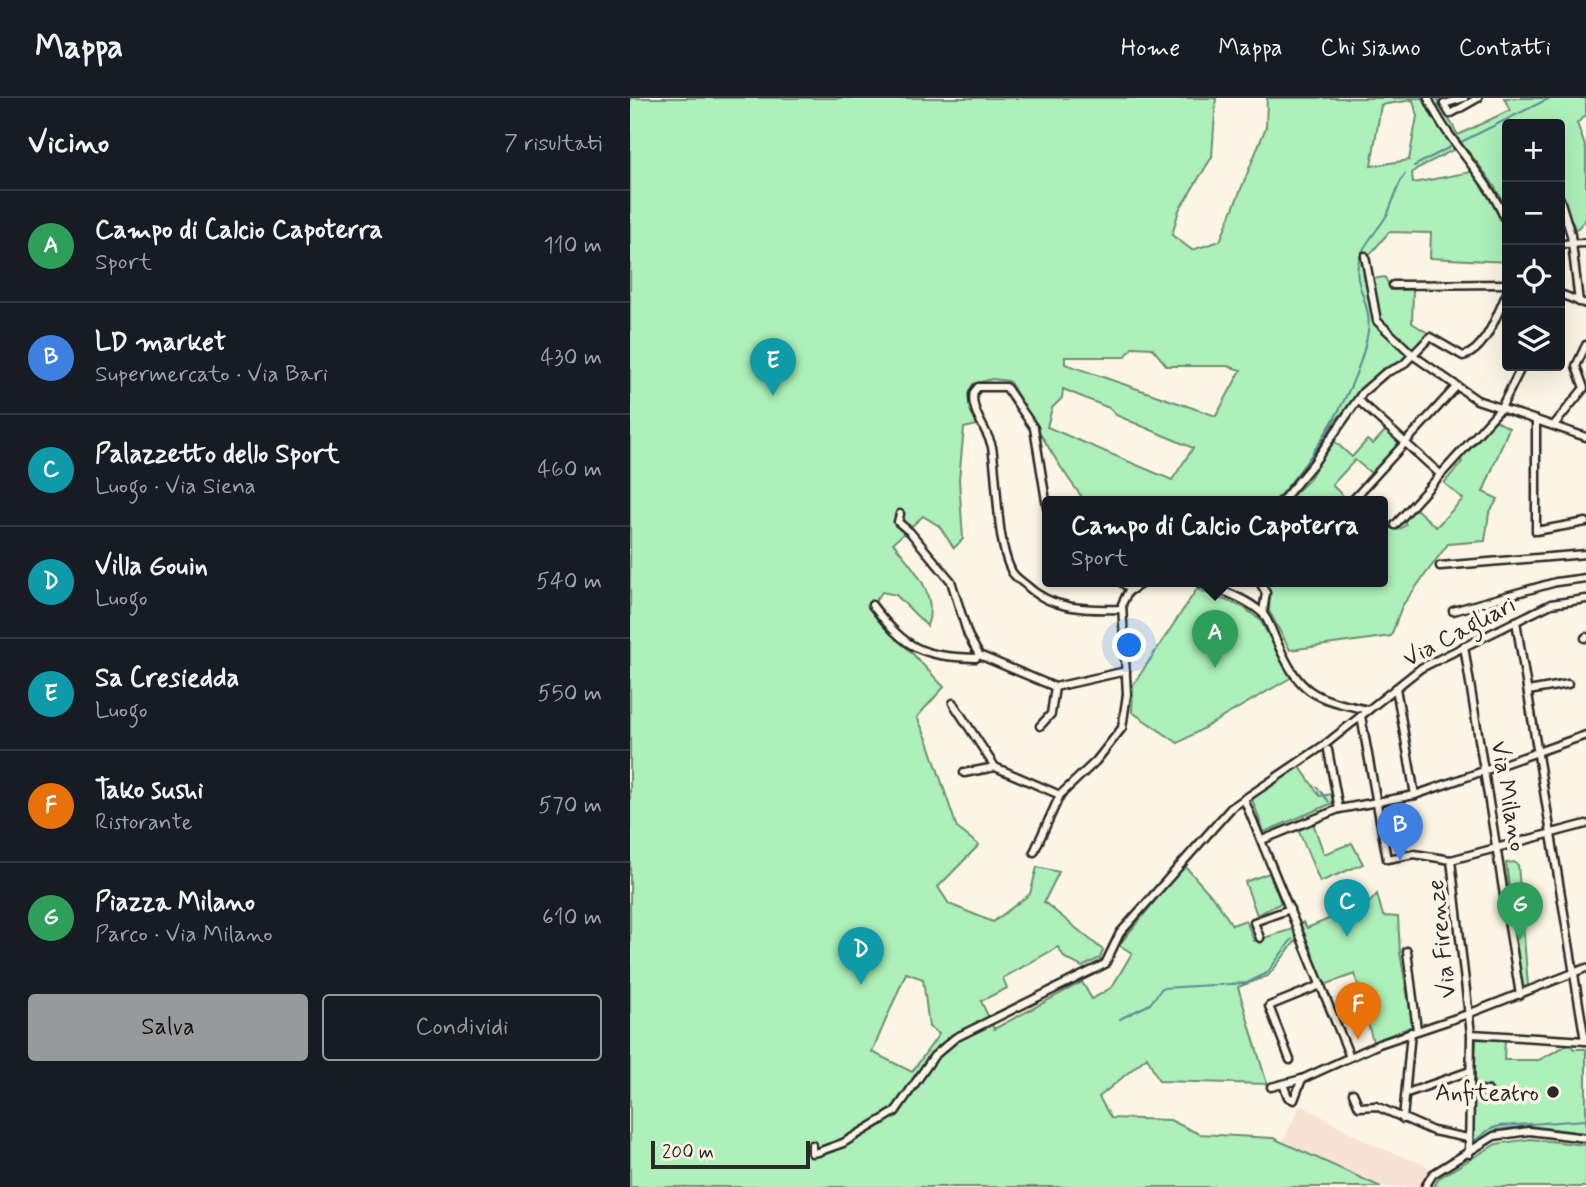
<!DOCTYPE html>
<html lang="it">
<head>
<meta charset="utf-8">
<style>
  :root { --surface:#171b24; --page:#20242c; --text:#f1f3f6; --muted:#9ea1a6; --line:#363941; --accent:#98999b }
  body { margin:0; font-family:Mynerve,sans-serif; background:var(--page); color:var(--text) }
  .controls { position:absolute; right:21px; top:21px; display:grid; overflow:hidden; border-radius:7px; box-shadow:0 7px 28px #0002 }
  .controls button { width:63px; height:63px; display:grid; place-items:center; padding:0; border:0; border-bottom:2px solid var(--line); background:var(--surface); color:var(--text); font:35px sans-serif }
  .scale { position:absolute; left:21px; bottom:18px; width:159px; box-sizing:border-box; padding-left:7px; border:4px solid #2b2b2b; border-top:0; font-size:19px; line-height:24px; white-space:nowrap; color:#2b2b2b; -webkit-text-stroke:5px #fcf5e5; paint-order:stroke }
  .you { position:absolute; left:500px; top:548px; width:24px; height:24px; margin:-18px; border:5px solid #fff; border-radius:50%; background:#1a73e8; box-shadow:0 0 0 10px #1a73e833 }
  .badge { display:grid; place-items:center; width:46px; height:46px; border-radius:50%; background:var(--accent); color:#fff; font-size:23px; font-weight:700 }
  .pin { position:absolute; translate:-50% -58px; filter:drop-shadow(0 2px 4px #0008) }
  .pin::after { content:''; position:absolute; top:37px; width:24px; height:21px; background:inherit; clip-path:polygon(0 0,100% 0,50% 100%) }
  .popup { position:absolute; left:412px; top:398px; width:346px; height:91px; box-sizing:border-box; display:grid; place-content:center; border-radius:7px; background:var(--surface); filter:drop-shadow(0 2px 5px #0005); font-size:23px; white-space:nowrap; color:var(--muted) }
  .popup b { font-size:26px; color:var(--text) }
  .popup::after { content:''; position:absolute; left:50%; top:100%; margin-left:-14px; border:14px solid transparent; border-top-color:var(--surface) }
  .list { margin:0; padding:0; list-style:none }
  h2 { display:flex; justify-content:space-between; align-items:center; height:91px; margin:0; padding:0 28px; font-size:30px }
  h2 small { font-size:23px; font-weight:400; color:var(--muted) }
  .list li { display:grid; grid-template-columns:46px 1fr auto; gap:21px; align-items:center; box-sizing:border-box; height:112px; padding:0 28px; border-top:2px solid var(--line) }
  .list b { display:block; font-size:26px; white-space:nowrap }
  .list p { margin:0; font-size:23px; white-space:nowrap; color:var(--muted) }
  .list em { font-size:23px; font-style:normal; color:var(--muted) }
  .actions { display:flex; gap:14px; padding:21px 28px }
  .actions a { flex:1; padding:16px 0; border:2px solid var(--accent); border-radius:7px; text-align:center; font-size:24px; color:var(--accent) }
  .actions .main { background:var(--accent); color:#111 }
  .icon { flex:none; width:38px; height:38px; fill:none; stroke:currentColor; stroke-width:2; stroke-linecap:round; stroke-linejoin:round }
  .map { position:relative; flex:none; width:956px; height:1089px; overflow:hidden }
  header { display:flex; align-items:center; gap:42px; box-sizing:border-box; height:98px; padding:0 35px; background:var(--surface); border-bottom:2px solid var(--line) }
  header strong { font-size:33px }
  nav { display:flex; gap:38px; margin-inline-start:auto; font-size:24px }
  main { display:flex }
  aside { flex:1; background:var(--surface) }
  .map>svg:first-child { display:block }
</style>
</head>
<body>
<header>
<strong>Mappa</strong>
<nav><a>Home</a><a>Mappa</a><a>Chi siamo</a><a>Contatti</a></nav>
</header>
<main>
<aside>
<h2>Vicino<small>7 risultati</small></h2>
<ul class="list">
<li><span class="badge" style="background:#2e9e5b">A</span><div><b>Campo di Calcio Capoterra</b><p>Sport</p></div><em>110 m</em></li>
<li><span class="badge" style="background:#3f7fe0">B</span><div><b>LD market</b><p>Supermercato · Via Bari</p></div><em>430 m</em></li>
<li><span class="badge" style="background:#0f9aa8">C</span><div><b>Palazzetto dello Sport</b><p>Luogo · Via Siena</p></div><em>460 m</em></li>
<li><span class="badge" style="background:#0f9aa8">D</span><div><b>Villa Gouin</b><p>Luogo</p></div><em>540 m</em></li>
<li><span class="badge" style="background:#0f9aa8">E</span><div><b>Sa Cresiedda</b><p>Luogo</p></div><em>550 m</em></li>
<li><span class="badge" style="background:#e8710a">F</span><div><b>Tako sushi</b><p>Ristorante</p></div><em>570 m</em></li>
<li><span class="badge" style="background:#2e9e5b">G</span><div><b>Piazza Milano</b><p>Parco · Via Milano</p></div><em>610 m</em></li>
</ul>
<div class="actions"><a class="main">Salva</a><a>Condividi</a></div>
</aside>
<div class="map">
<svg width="956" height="1089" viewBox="0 0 956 1089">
  <rect width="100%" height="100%" fill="#fcf5e5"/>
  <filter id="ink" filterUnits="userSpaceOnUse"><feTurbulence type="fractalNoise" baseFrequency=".0143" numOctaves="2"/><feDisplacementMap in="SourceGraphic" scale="14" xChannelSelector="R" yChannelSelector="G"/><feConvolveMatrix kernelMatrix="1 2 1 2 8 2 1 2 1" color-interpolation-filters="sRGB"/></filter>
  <g filter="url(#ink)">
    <path fill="#f8e1d5" d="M671,1007L743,1047L795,1067L799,1073L788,1089H755L653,1043Z"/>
    <g fill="#adf0b9" stroke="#6c8e72" stroke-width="2" fill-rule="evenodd">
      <path d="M0,0H586L582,59L549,112L542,137L562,152L590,143L636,29L637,0H795L806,23L827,50L786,71L782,75L783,85L846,73L877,133V164L800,160L801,135L759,134L737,160H733L735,182L755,179L761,192H783L782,225L798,235L775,264L746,277L705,323L669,379L647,404H456C426,367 404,323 379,283L362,281L343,286L338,296L347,327L334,330L329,381L333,441L324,450L309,428L293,418L263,445C282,468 309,496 297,528L266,497L252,494L240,511L314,589L287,619L298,643L327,730L349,747L308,789L319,806L363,824L400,796L407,769L429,774L414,804L473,852L470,860L452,869L435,860L428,849L373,880L377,890L351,903L364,931L452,884L462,901L482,889L502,855L489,847L554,767L587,804L602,827L616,822L624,843L663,831L667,841L638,878L608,889L637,986L529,983L517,959L469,999L481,1020L540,1022L569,1036L643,1040L751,1089H0ZM783,2L787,18L779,62L741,68L751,7ZM503,249L522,250L537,268H597L611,272L586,318L435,266V259H495ZM433,291L479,310L486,317L563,350L542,382L417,329L422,310L432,300ZM276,875L293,881L299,929L309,936L282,974L242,954Z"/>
      <path d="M801,0H807L828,37L880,12L874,0H956V17L947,25L956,51V121L946,132L936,111L930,115V26H877V113C860,70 821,41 801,0Z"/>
      <path d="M865,322L879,330L853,394L868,401L859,415L855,443L818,446L772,508L761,538L660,552L639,513L640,495L634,484H753V427L768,432L776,427L774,422L785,410L806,429L833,401L814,385L832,364L830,361Z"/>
      <path d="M756,332L770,345L741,375L725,362L702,387L714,399L711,404H656L679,382L702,341L722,359L737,342L743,346Z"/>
      <path d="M567,491L613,509L630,522L662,579L548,645L502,614L503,587Z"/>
      <path d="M668,666L690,698L702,696L703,705L634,734L622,701Z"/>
      <path d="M683,725L694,756L722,745L733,766L690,784L668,731Z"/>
      <path d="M884,764L888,767L898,888L892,891L876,765Z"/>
      <path d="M639,775L651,805L627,817L615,784Z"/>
      <path d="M747,796L753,818L768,819L770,855L783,928L743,944L725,876L694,887L670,827L673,824L677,830L740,804Z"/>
      <path d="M846,941H875L874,962H909L939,946L944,951H956V1035L899,1028L866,1032L842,1047L843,996H860V988L844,987Z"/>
      <path d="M900,1041L956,1047V1089H804L809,1080L866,1046Z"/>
    </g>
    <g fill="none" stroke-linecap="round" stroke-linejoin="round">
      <g stroke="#5e8a98" stroke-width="2">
        <path d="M831,44L920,0"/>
        <path d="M784,68L822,48"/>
        <path d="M644,404C683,361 729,291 738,233C741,214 732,199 728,181C723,153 747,136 758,115C764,102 767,87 775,76"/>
        <path d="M687,689L699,704"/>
        <path d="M490,921L520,906L532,890L617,885L637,875L662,841"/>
        <path d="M843,1044L860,1031L870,1028L956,1022"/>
      </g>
      <defs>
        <g id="minor">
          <path d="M798,0C818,46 859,78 877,126"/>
          <path d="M834,0L814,6L820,16L848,0"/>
          <path d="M930,101L941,137L949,204"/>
          <path d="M930,146L956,145"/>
          <path d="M735,158L747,223L784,258L847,302L956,339"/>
          <path d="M763,187L877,186"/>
          <path d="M930,196L956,206"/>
          <path d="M728,302L810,376"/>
          <path d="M906,322V433L956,424"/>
          <path d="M924,327L954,290L946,268L956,247"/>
          <path d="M651,404L683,366L733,294L755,275L773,267L800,239L833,258C856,253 868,213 877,195"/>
          <path d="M721,404L826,289"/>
          <path d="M417,409L404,330L376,289H348L344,294C339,312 358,332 362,349C368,384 366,442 381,472C383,478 391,483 396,487C422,512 457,512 492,511"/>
          <path d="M270,416L268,424L280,434L321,483L338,537L349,557L425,589L496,573"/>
          <path d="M765,427L871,310L892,268"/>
          <path d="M810,468L956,456"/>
          <path d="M491,484L501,491"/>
          <path d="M568,484C588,491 614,499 631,514C638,519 642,534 646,542C670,596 682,600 738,612"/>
          <path d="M630,484L636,495L633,514"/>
          <path d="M242,507C277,552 291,558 346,560L349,557"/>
          <path d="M823,513L926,484L956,480"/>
          <path d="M886,523L955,943"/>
          <path d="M955,540L956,539"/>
          <path d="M834,548L890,897"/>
          <path d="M766,590L785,697"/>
          <path d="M898,593L938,586"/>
          <path d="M323,605L365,669L430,697"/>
          <path d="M731,618L757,761L784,756L821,762L956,726"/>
          <path d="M410,628L421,616L425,589"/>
          <path d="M698,652L709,711"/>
          <path d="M334,675L365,669"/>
          <path d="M614,701L720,959"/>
          <path d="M632,742L709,711L785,697L956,637"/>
          <path d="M404,754L430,697L466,663L492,630L497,596L492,506L498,494L514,484"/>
          <path d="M821,762L841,936L839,1056"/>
          <path d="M630,840L624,824L660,811"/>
          <path d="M777,853L787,932"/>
          <path d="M841,936L956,943"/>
          <path d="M660,962L639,908L691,887"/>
          <path d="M672,981L749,946L838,916L956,870"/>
          <path d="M641,989L672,981L664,1002L658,999L653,986"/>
          <path d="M840,992L858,993"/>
          <path d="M723,995L729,1009L746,1008L803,1033L838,1040"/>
          <path d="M777,995L840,973"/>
          <path d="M773,1021L781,934"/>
          <path d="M182,1047V1055L188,1054L213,1045L265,1014L304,958L325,940L475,866L490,835L601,710L697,645L791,570L921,506L956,501"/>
          <path d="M795,1089L803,1076L864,1038L899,1033L956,1040"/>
        </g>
      </defs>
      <use href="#minor" stroke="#2b2b2b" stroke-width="11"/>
      <use href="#minor" stroke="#fcf5e5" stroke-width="6"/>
    </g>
  </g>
  <circle fill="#2b2b2b" stroke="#fcf5e5" stroke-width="2.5" cx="923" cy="994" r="7"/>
  <g text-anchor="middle" stroke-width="7" stroke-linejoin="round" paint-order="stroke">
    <g font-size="24" fill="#2b2b2b" stroke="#fcf5e5">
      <text transform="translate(829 533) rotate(-28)" y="8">Via Cagliari</text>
      <text transform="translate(879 698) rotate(80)" y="8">Via Milano</text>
      <text transform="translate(811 841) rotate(-96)" y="8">Via Firenze</text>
    </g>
    <g font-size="24" fill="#2b2b2b" stroke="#fcf5e5" text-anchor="end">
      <text x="909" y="1002">Anfiteatro</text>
    </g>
  </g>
</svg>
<div class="controls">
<button>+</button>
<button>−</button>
<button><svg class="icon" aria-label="locate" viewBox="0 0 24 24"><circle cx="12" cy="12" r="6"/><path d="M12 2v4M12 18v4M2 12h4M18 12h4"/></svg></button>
<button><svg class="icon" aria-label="layers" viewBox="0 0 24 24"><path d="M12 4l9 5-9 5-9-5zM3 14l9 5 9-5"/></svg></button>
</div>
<div class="scale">200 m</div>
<div class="you"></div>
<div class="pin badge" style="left:585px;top:570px;background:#2e9e5b">A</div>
<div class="popup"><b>Campo di Calcio Capoterra</b>Sport</div>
<div class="pin badge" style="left:770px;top:763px;background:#3f7fe0">B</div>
<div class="pin badge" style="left:717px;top:839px;background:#0f9aa8">C</div>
<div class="pin badge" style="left:231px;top:887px;background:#0f9aa8">D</div>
<div class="pin badge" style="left:143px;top:298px;background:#0f9aa8">E</div>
<div class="pin badge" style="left:728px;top:942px;background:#e8710a">F</div>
<div class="pin badge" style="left:890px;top:842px;background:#2e9e5b">G</div>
</div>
</main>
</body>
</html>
